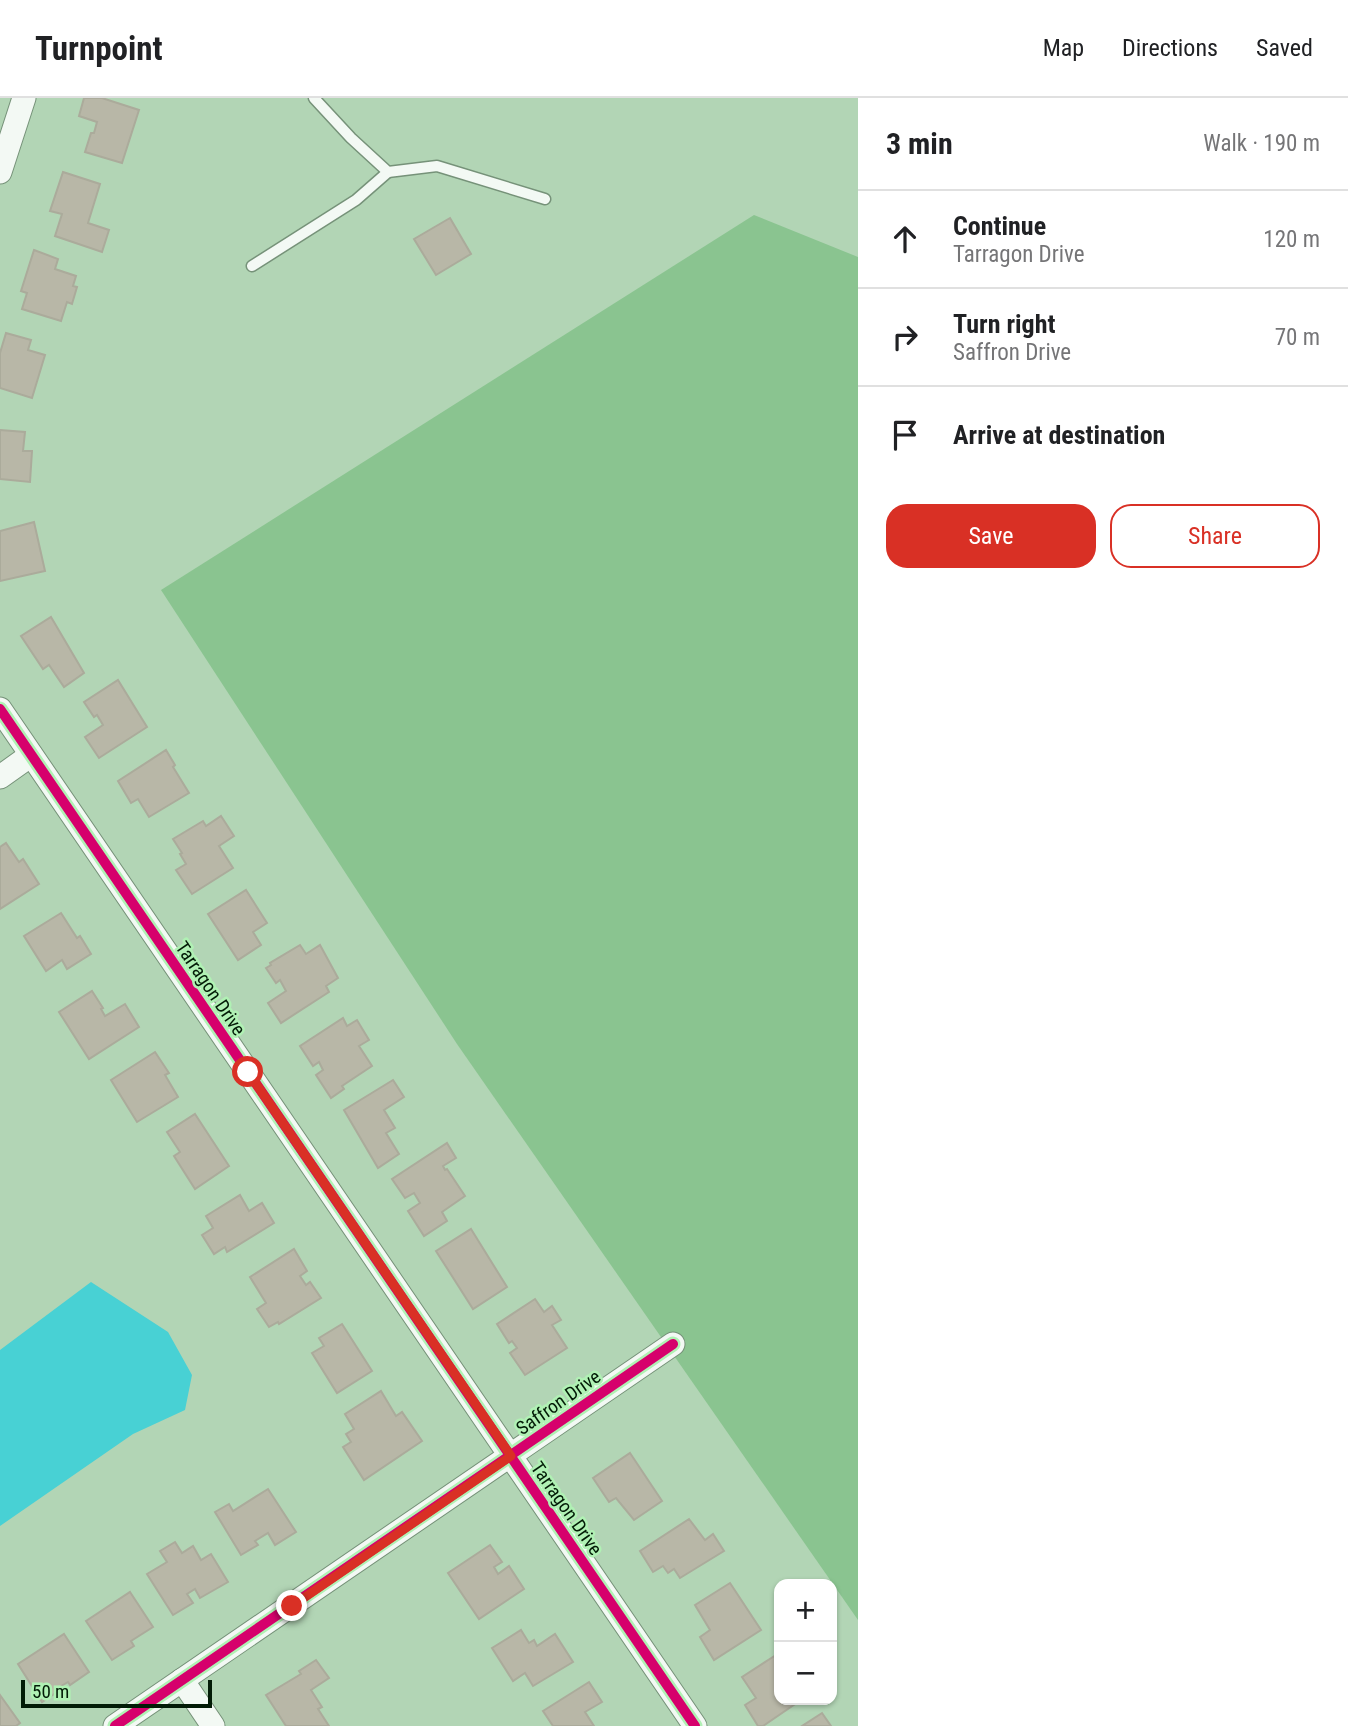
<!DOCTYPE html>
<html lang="en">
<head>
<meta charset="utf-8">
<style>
  :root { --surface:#fff; --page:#f2f2f2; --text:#202124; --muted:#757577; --line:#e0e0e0; --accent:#d93025 }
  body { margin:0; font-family:"Roboto Condensed",sans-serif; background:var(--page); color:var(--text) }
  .controls { position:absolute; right:21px; bottom:21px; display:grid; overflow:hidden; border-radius:14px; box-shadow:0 2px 5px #0004 }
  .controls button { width:63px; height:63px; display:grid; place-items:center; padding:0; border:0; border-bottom:2px solid var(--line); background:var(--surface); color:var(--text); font:35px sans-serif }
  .scale { position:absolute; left:21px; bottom:18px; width:191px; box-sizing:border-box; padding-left:7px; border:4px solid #021b06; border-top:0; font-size:19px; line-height:24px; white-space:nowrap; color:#021b06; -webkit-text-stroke:5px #b0f1b4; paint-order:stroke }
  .stop { position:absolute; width:21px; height:21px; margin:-16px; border:5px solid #d93025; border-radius:50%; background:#fff }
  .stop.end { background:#d93025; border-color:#fff; box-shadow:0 2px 7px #0008 }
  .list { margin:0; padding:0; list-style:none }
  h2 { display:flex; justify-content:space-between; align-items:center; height:91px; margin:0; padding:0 28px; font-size:30px }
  h2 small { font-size:23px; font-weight:400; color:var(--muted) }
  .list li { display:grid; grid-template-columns:46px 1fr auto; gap:21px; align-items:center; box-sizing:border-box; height:98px; padding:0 28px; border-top:2px solid var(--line) }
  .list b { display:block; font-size:26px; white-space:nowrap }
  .list p { margin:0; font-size:23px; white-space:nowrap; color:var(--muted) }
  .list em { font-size:23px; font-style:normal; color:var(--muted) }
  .actions { display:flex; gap:14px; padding:21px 28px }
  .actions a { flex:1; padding:16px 0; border:2px solid var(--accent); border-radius:21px; text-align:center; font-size:24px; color:var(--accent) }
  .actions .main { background:var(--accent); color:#fff }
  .icon { flex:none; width:38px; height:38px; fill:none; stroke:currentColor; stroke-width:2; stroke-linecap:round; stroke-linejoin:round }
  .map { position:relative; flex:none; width:858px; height:1628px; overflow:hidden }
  header { display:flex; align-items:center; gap:42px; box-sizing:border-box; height:98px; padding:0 35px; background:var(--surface); border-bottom:2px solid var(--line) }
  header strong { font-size:33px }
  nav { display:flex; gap:38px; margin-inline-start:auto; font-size:24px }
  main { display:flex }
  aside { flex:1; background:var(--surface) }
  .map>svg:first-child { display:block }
</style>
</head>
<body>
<header>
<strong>Turnpoint</strong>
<nav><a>Map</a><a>Directions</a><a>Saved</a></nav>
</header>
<main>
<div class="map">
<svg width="858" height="1628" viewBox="0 0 858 1628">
  <rect width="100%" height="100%" fill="#b2d5b5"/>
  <path fill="#8ac490" d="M754,117L858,159V1522L457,946L161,492Z"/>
  <path fill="#48d1d4" d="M91,1184L168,1234L192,1277L185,1312L133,1336L0,1428V1252Z"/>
  <g fill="#b8b7a7" stroke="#abab9b" stroke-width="2">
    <path d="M84,0H102L139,12L122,65L85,54L91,35H94L97,24L79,18Z"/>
    <path d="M63,74L100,86L88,125L109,132L102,154L55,138L62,116L50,113Z"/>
    <path d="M450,120L471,156L436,177L414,141Z"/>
    <path d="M34,152L58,161L55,171L76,178L73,188L77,189L72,206L67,204L61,223L22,211L27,195L21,193Z"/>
    <path d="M6,235L31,242L28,252L45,257L32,300L0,290V255Z"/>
    <path d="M0,332L25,334L23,353H32L30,384L0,381Z"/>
    <path d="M34,424L45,473L0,483V433Z"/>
    <path d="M51,519L84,575L64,589L49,567L43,571L21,538Z"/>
    <path d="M118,582L147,629L99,660L85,639L103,627L97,617L94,619L84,604Z"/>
    <path d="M166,652L175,667L173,669L189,695L149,719L138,701L131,705L118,683Z"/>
    <path d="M221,718L234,738L219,748L233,770L192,796L176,772L186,766L180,756L182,755L173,741L203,723L206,728Z"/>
    <path d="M6,745L19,764L23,761L39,786L0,811V749Z"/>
    <path d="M246,792L267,825L253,834L261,847L238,862L208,816Z"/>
    <path d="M61,815L77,840L80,838L91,856L67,871L62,862L46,873L24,838Z"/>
    <path d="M300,847L306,856L320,847L338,880L326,888L329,894L281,925L268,905L286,893L280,882L276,885L266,870L271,867L270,865Z"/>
    <path d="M92,893L103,910L101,911L105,918L125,906L139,929L89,961L59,914Z"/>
    <path d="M343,920L347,928L357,922L369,942L359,948L372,968L342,988L344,991L331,1000L316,977L323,972L319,964L313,968L300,948Z"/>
    <path d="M155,954L169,975L165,977L178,999L137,1024L111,982Z"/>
    <path d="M393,982L404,999L384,1012L395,1030L386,1035L399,1056L378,1070L344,1012Z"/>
    <path d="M195,1016L229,1068L195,1091L174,1058L180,1054L167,1034Z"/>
    <path d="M447,1045L456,1060L443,1068L445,1072L447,1071L465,1098L442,1114L447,1123L424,1138L408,1113L420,1105L414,1095L405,1100L392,1081Z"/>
    <path d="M240,1097L249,1113L262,1105L274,1125L227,1154L225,1149L214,1156L202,1137L213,1130L206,1118Z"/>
    <path d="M471,1131L507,1189L473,1211L436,1153Z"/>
    <path d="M294,1151L307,1173L300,1178L306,1187L310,1184L321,1200L279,1226L278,1224L269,1229L257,1211L266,1205L250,1179Z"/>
    <path d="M535,1201L544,1214L552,1208L561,1222L552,1227L567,1250L525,1277L510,1255L517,1250L512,1243L509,1245L497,1226Z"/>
    <path d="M342,1226L372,1273L337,1295L312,1255L324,1248L319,1240Z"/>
    <path d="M381,1293L396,1318L402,1314L422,1343L364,1382L343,1349L351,1344L346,1336L354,1331L345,1316Z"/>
    <path d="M630,1355L662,1403L634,1422L616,1400L609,1404L593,1380Z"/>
    <path d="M268,1391L296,1434L275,1447L268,1435L255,1443L258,1447L241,1457L215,1414L229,1406L233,1413Z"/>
    <path d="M689,1421L705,1442L713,1436L724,1453L680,1480L674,1471L668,1475L663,1468L653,1474L640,1453Z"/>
    <path d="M175,1444L182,1455L193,1448L201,1462L211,1456L228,1484L200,1500L195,1491L187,1496L193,1505L173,1517L147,1476L167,1464L160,1453Z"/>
    <path d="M490,1447L502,1464L494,1469L498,1476L509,1468L524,1491L479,1521L448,1475Z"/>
    <path d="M730,1485L761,1532L714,1562L700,1539L710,1532L695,1507Z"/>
    <path d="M130,1494L153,1529L131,1543L134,1548L112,1562L86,1523Z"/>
    <path d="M521,1532L529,1545L534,1542L537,1548L555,1536L573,1564L533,1588L525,1575L513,1583L492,1550Z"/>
    <path d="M64,1536L89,1574L70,1587L68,1584L58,1590L60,1592L42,1604L18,1566Z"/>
    <path d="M776,1557L779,1561V1602H801L763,1628H758L745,1607L756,1600L742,1579Z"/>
    <path d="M316,1562L329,1580L311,1592L322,1609L318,1611L329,1628H286L266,1597L301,1576L299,1573Z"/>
    <path d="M589,1584L602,1604L585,1614L594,1628H553L543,1613Z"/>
    <path d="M0,1597L20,1625L16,1628H0Z"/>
    <path d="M822,1615L831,1628H802Z"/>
  </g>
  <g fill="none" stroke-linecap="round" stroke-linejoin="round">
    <defs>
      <g id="service">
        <path d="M314,0L351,40L388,74L437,68L545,101"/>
        <path d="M252,168L356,102L388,74"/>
      </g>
      <g id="minor">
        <path d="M0,74L24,0"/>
        <path d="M0,611L695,1628"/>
        <path d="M0,679L31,657"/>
        <path d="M182,1582L213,1628"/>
        <path d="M115,1628L673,1246"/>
      </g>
    </defs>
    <use href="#service" stroke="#769279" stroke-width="13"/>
    <use href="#minor" stroke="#769279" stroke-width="25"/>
    <use href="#service" stroke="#f3f9f4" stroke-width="10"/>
    <use href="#minor" stroke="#f3f9f4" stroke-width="23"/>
    <defs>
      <g id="cycleway">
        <path d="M0,611L695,1628"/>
        <path d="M115,1628L673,1246"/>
      </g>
    </defs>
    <use href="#cycleway" stroke="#b0f1b4" stroke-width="15"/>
    <use href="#cycleway" stroke="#d6006c" stroke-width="10"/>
  </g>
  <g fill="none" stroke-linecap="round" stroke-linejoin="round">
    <path stroke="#d93025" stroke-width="9" d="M248,974L511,1358L292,1508"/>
  </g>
  <g text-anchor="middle" stroke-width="5" stroke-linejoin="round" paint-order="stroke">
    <g font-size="19" fill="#021b06" stroke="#b0f1b4">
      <text transform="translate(211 890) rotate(56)" y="7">Tarragon Drive</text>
      <text transform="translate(558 1304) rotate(-35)" y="7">Saffron Drive</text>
      <text transform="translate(567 1410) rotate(55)" y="7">Tarragon Drive</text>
    </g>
  </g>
</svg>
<div class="controls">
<button>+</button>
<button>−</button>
</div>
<div class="scale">50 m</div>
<div class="stop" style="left:248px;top:974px"></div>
<div class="stop end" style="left:292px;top:1508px"></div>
</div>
<aside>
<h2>3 min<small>Walk · 190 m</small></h2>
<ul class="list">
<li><svg class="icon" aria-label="ahead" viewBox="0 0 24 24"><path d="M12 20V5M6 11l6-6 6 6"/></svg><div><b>Continue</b><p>Tarragon Drive</p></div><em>120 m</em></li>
<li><svg class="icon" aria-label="right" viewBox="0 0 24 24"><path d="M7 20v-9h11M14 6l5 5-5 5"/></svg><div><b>Turn right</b><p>Saffron Drive</p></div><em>70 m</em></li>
<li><svg class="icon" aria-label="arrive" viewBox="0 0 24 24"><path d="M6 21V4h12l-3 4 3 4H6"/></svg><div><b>Arrive at destination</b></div></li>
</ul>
<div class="actions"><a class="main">Save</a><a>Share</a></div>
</aside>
</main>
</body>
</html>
